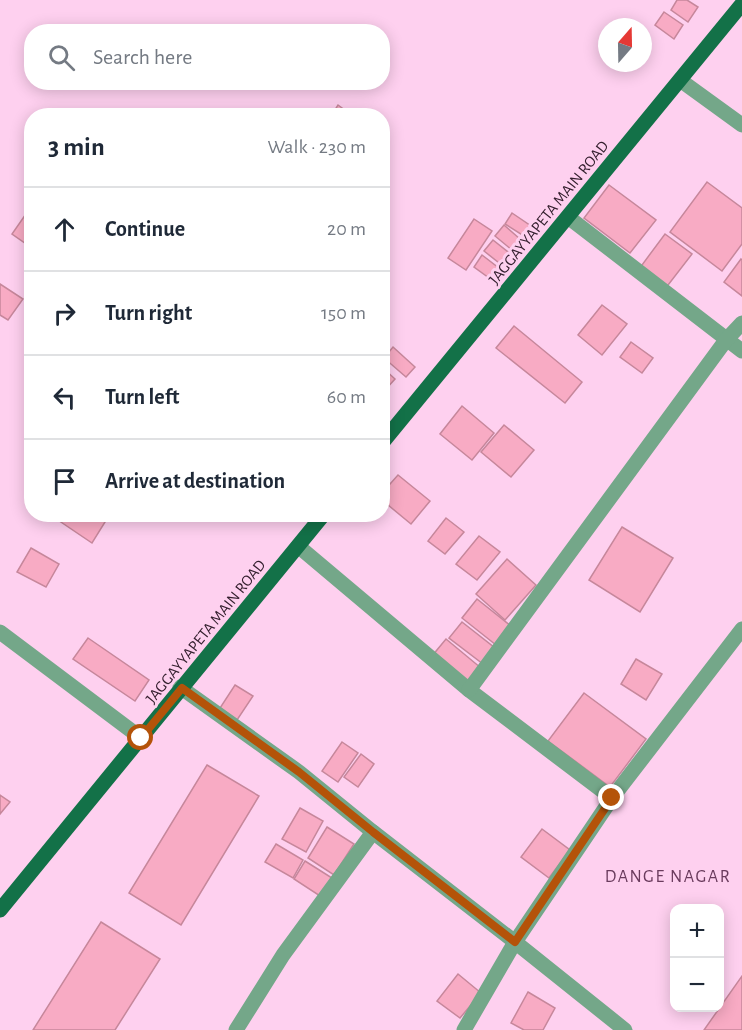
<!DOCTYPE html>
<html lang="en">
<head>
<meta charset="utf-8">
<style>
  :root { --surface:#fff; --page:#f6f6f7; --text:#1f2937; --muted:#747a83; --line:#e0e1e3 }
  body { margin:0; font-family:"Alegreya Sans",sans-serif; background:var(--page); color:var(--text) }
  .controls { position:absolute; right:18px; bottom:18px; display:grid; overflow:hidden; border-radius:12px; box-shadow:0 3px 15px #0003 }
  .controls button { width:54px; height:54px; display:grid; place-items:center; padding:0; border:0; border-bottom:2px solid var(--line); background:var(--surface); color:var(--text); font:30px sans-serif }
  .compass { position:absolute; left:598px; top:18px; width:54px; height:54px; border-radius:50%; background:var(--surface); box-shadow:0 3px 15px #0003; rotate:20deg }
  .stop { position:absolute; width:18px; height:18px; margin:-14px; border:4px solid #b45309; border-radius:50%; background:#fff }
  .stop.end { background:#b45309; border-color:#fff; box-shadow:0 2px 6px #0008 }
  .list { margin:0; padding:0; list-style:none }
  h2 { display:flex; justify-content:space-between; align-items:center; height:78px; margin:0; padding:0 24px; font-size:26px }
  h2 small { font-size:20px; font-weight:400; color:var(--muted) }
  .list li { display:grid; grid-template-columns:39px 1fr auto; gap:18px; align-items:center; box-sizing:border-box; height:84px; padding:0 24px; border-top:2px solid var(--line) }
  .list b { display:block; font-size:22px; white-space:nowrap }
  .list em { font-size:20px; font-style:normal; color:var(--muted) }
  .icon { flex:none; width:33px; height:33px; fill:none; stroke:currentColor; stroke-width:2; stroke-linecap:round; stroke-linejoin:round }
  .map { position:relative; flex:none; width:742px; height:1030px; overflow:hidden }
  .search { position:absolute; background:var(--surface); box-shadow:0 3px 15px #0003; left:24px; top:24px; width:366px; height:66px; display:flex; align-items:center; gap:15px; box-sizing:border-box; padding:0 21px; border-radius:24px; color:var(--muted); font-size:22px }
  .panel { position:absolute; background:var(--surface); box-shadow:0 3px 15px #0003; left:24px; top:108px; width:366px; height:414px; border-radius:24px }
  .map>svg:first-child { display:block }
</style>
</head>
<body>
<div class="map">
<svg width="742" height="1030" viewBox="0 0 742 1030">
  <rect width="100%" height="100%" fill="#fed0ef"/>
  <g fill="#f8abc4" stroke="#c6879b" stroke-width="1.5">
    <path d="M677,0H687L698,7L688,22L671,10Z"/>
    <path d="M664,12L683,25L674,39L655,25Z"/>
    <path d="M338,105L353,116H331Z"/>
    <path d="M707,182L742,208V244L722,271L670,232Z"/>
    <path d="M609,185L656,220L630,253L584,218Z"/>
    <path d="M28,211L32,213V248L12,234Z"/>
    <path d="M512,213L534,228L527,238L505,224Z"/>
    <path d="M474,219L492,231L466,270L448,258Z"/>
    <path d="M504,225L520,239L512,250L495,236Z"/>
    <path d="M665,234L692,254L665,289L639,269Z"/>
    <path d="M493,240L517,259L508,270L484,251Z"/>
    <path d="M482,255L504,272L496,283L474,267Z"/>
    <path d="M741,259L742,260V296L724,282Z"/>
    <path d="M0,284L23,299L8,320L0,315Z"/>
    <path d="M602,305L627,324L602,355L578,335Z"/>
    <path d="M514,326L582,382L565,403L496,348Z"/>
    <path d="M631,342L653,358L642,373L620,357Z"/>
    <path d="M393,347L415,367L406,377L384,358Z"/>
    <path d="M383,368L395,379L385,390L382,388Z"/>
    <path d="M462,406L494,433L472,460L440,434Z"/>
    <path d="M504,425L534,450L511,477L481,452Z"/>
    <path d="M398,475L430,501L411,524L382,500V493Z"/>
    <path d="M57,514H110L92,543L55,518Z"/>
    <path d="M446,518L464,532L445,554L428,541Z"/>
    <path d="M622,527L673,558L640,612L589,580Z"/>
    <path d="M479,536L500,552L477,580L456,564Z"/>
    <path d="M31,548L59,564L46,587L17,572Z"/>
    <path d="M507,559L536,585L505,620L476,594Z"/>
    <path d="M477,599L511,626L496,645L462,618Z"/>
    <path d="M462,622L495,648L483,664L449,638Z"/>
    <path d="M88,638L149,680L135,701L73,659Z"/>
    <path d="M446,639L481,668L467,685L432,656Z"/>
    <path d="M636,659L662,674L646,700L621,684Z"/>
    <path d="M235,685L253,696L237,720L220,708Z"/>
    <path d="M584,693L646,739L610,787L548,741Z"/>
    <path d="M342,742L358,753L338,782L322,771Z"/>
    <path d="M361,754L374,764L358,787L344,777Z"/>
    <path d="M207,765L259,796L181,925L129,893Z"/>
    <path d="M0,795L10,802L0,814Z"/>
    <path d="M300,808L323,821L306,852L282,839Z"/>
    <path d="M327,827L354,844L334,875L308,858Z"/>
    <path d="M542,829L570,850L549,878L521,857Z"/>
    <path d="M276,844L303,860L293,878L265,862Z"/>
    <path d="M305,861L332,878L320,896L294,879Z"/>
    <path d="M101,922L160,959L115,1030H33Z"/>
    <path d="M458,974L481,993L460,1018L437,1001Z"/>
    <path d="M742,976V1030H704Z"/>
    <path d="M528,992L555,1008L543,1030H524L511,1023Z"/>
  </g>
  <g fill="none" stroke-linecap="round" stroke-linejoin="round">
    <g stroke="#74a789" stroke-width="15">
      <path d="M680,80L742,125"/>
      <path d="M568,217L742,351"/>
      <path d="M298,546L469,690L612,798"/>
      <path d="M0,632L141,738"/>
      <path d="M180,687L299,772L373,832L515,942L625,1030"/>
      <path d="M469,690L726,340L742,323"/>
      <path d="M236,1030L283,955L373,832"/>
      <path d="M464,1030L515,942L612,798L742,629"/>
    </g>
    <g stroke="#137148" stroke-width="15">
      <path d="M382,443L742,4"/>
      <path d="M0,910L324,514"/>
    </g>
  </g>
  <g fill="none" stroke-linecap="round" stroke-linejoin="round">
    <path stroke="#b45309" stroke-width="8" d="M141,738L182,688L299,772L373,832L515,942L612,798"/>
  </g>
  <g text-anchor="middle" stroke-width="6" stroke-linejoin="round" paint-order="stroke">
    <g font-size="16" fill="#35202f" stroke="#fed0ef">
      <text transform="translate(548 212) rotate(-51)" y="6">JAGGAYYAPETA MAIN ROAD</text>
      <text transform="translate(205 631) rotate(-51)" y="6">JAGGAYYAPETA MAIN ROAD</text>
    </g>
    <g font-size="18" letter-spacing="1.5" fill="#6a3b5d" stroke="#fed0ef">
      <text x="668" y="882">DANGE NAGAR</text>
    </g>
  </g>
</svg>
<div class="controls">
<button>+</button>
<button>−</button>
</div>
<svg class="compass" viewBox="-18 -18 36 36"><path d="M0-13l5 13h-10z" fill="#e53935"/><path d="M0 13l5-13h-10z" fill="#747a83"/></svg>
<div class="stop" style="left:141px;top:738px"></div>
<div class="stop end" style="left:612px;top:798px"></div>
<div class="search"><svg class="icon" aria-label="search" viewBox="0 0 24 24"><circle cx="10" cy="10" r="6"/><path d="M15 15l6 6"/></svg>Search here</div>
<section class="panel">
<h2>3 min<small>Walk · 230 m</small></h2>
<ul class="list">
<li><svg class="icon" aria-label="ahead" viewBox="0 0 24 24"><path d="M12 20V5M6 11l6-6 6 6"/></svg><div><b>Continue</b></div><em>20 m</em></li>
<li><svg class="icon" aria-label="right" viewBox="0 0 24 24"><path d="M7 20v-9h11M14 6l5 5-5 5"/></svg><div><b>Turn right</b></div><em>150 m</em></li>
<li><svg class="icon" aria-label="left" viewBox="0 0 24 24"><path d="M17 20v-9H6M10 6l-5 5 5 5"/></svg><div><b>Turn left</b></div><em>60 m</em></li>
<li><svg class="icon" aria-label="arrive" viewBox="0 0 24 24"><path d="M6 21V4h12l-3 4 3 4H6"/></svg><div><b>Arrive at destination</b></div></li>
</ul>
</section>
</div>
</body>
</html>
